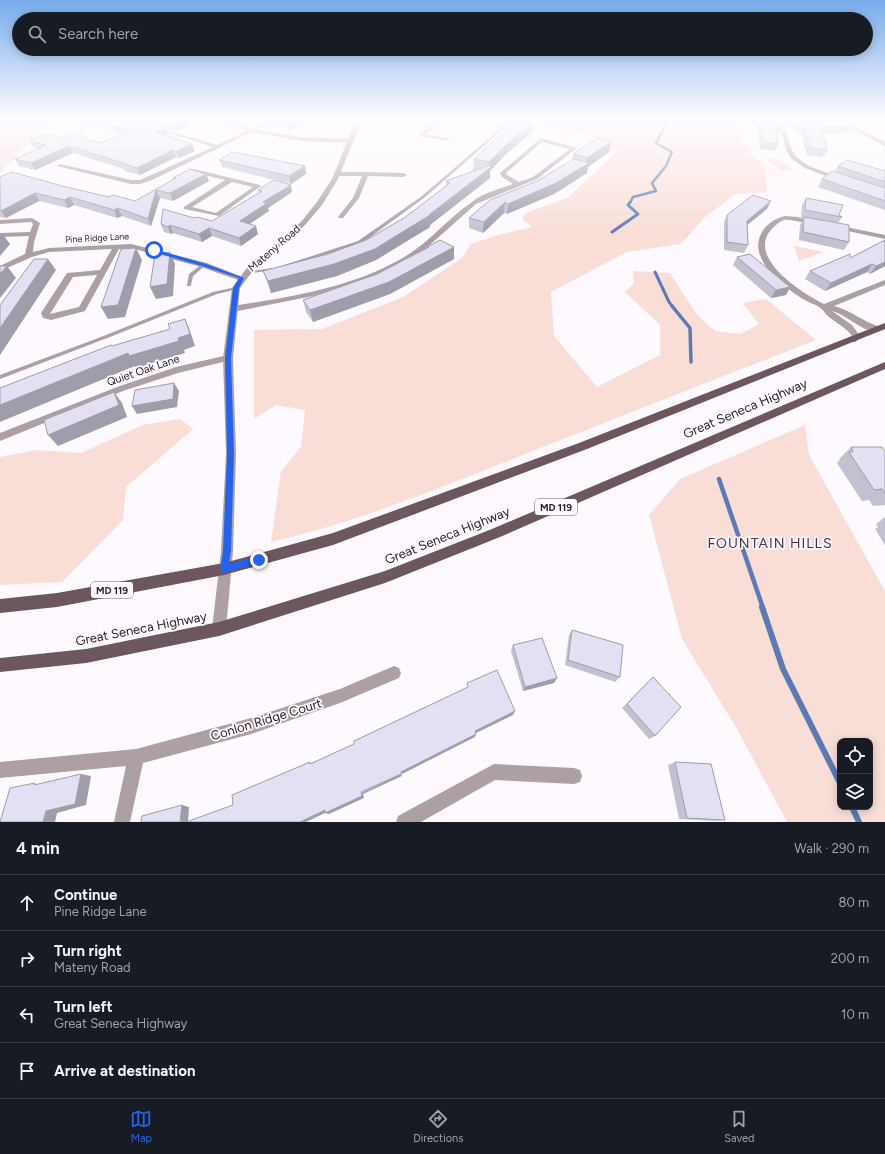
<!DOCTYPE html>
<html lang="en">
<head>
<meta charset="utf-8">
<style>
  :root { --surface:#171b24; --page:#20242c; --text:#f1f3f6; --muted:#9ea1a6; --line:#363941; --accent:#2563eb }
  body { margin:0; font-family:Figtree,sans-serif; background:var(--page); color:var(--text) }
  .controls { position:absolute; right:12px; bottom:12px; display:grid; overflow:hidden; border-radius:8px; box-shadow:0 2px 10px #0003 }
  .controls button { width:36px; height:36px; display:grid; place-items:center; padding:0; border:0; border-bottom:1px solid var(--line); background:var(--surface); color:var(--text); font:20px sans-serif }
  .stop { position:absolute; width:12px; height:12px; margin:-9px; border:3px solid #2563eb; border-radius:50%; background:#fff }
  .stop.end { background:#2563eb; border-color:#fff; box-shadow:0 1px 4px #0008 }
  .list { margin:0; padding:0; list-style:none }
  h2 { display:flex; justify-content:space-between; align-items:center; height:52px; margin:0; padding:0 16px; font-size:17px }
  h2 small { font-size:13px; font-weight:400; color:var(--muted) }
  .list li { display:grid; grid-template-columns:26px 1fr auto; gap:12px; align-items:center; box-sizing:border-box; height:56px; padding:0 16px; border-top:1px solid var(--line) }
  .list b { display:block; font-size:15px; white-space:nowrap }
  .list p { margin:0; font-size:13px; white-space:nowrap; color:var(--muted) }
  .list em { font-size:13px; font-style:normal; color:var(--muted) }
  .icon { flex:none; width:22px; height:22px; fill:none; stroke:currentColor; stroke-width:2; stroke-linecap:round; stroke-linejoin:round }
  .map { position:relative; flex:none; width:885px; height:822px; overflow:hidden }
  .search { position:absolute; background:var(--surface); box-shadow:0 2px 10px #0003; left:12px; right:12px; top:12px; height:44px; display:flex; align-items:center; gap:10px; box-sizing:border-box; padding:0 14px; border-radius:22px; color:var(--muted); font-size:15px }
  .sheet { height:276px; background:var(--surface) }
  nav { display:flex; justify-content:space-around; align-items:center; box-sizing:border-box; height:56px; border-top:1px solid var(--line); background:var(--surface); font-size:11px; color:var(--muted) }
  nav a { display:grid; justify-items:center; gap:2px }
  nav .on { color:var(--accent) }
  .map>svg:first-child { display:block }
</style>
</head>
<body>
<div class="map">
<svg width="885" height="822" viewBox="0 0 885 822">
  <rect width="100%" height="100%" fill="#fef9fe"/>
  <g fill="#f9ddd7" fill-rule="evenodd">
    <path d="M0,120H50L0,173Z"/>
    <path d="M531,120H730L738,129L746,151L764,163L767,192L736,194L705,217L681,244L627,252L551,292L554,336L597,387L660,355V325L625,292L634,283L633,271L670,273L698,316L715,331L740,334L759,324L743,303L766,299L816,340C719,378 622,416 525,454C442,487 358,522 271,542L281,471L301,447L305,410L276,405L254,419V330L322,329L403,297L462,258L471,244L498,235L532,227L522,219L526,213L569,197L618,150L594,142V137L529,122Z"/>
    <path d="M777,158L793,170L782,171L766,159Z"/>
    <path d="M794,246L823,252L799,261Z"/>
    <path d="M180,419L193,429L126,487L123,520L62,582L0,585V457L37,450L81,453L143,425Z"/>
    <path d="M805,425L809,455L885,591V822H787L737,729L682,639L649,515L680,479ZM840,741H870V807H840Z"/>
  </g>
  <g fill="none" stroke-linecap="round" stroke-linejoin="round">
    <path stroke="#5b7bb2" stroke-width="2.5" d="M630,203L633,197L656,191L652,183L666,166L672,152L656,143L666,124L662,120"/>
    <g stroke="#5b7bb2" stroke-width="3">
      <path d="M612,232L638,214L628,205L630,202"/>
      <path d="M655,272L669,302L673,307"/>
    </g>
    <path stroke="#5b7bb2" stroke-width="3.5" d="M672,306L690,328L691,362"/>
    <path stroke="#5b7bb2" stroke-width="4.5" d="M719,479L763,608"/>
    <g stroke="#5b7bb2" stroke-width="6">
      <path d="M762,607L783,669L840,783"/>
      <path d="M852,807L859,822"/>
    </g>
    <path stroke="#a8a2a9" stroke-width="1.5" stroke-dasharray="0.5 1.5" stroke-linecap="butt" d="M878,120L885,123"/>
    <g fill="#ada0a4" fill-rule="evenodd">
      <path d="M510,120H514L424,198L362,243L282,268H280L278,267L358,241L422,196Z"/>
      <path d="M202,264H204L206,265L193,276L191,285V286H187V285L189,274Z"/>
      <path d="M272,268H274V270L245,274L243,273L245,272Z"/>
      <path d="M236,287H238V289L217,294L110,337L0,379V375L106,335L213,292Z"/>
    </g>
    <g fill="#ada0a4" fill-rule="evenodd">
      <path d="M220,120H227L252,129L270,120H277L257,130L301,137L349,139L352,141L349,143L301,141L252,132L152,180L140,184H131L57,166L60,164L131,180H140L213,147L156,129V127L217,145L247,131Z"/>
      <path d="M423,120L440,121V123L426,134L449,139V141L420,136V134L434,123Z"/>
      <path d="M765,120H771L786,132L792,150L796,157L809,166L841,178V180H837L805,168L792,159L786,150L782,134Z"/>
      <path d="M835,120H842L885,142V146Z"/>
      <path d="M541,138L577,148L537,179L476,204L424,250L406,263L386,273L365,281L323,294L233,312L229,309L233,306C290,297 350,288 401,259C428,244 447,219 472,202C483,193 500,189 513,184L502,177L500,173ZM542,142L570,149L533,177L519,182L507,175L506,173Z"/>
      <path d="M194,169L260,185L261,186L219,216L184,209V207L225,180L192,172V170ZM232,182L253,187L216,213L192,207Z"/>
      <path d="M366,172L404,173L407,175L404,177L368,176L359,198L343,218H339L338,217L353,198L362,176H338L335,174L338,172Z"/>
      <path d="M785,216L798,217L817,223L814,225C805,224 793,219 784,220C778,222 771,229 768,234C752,262 804,294 824,304L885,280V285L834,306C850,310 864,322 880,327L881,329L880,331C865,335 846,314 832,311L852,325L860,336L856,342H850L849,340L852,336C847,329 840,325 833,320C828,317 825,313 822,309C817,305 808,302 803,299C784,287 748,260 761,234C765,225 775,218 785,216Z"/>
      <path d="M32,218L40,223L34,242L33,252L49,248L131,244L207,263L245,278L241,280H238L201,267L131,248L119,249L85,311L51,320L43,318L41,313L67,273L100,270L112,249L49,252L32,257L0,271V266L25,254L29,236L0,237V233L30,232L33,224L31,222L0,224V220ZM97,275L79,307L50,314L73,277Z"/>
      <path d="M836,225L885,235V239L834,228V226Z"/>
      <path d="M228,355L231,356L233,358L231,360L178,373L123,391L0,441V433L117,387L176,367Z"/>
      <path d="M394,666L399,668L401,673L399,678L340,703L251,734L143,763L130,822H114L126,766L0,778V762L136,749L251,718L340,689Z"/>
      <path d="M494,764L574,768L580,770L582,776L580,782L574,784L495,780L421,822H396L398,816Z"/>
    </g>
    <path fill="#ada0a4" fill-rule="evenodd" d="M356,120H362L338,179L322,205L306,224L255,268L240,288L233,358L236,454L233,551L226,629L224,634L219,636L214,634L212,629L221,551L226,454L223,358L232,288L249,265L301,222L317,202L332,179Z"/>
    <g fill="#6d575e" fill-rule="evenodd">
      <path d="M885,323V329L587,449L333,545L224,575L57,607L0,613V599L57,593L224,563L333,533L579,443Z"/>
      <path d="M885,362V369L500,537L385,583L219,636L86,663L0,672V658L86,649L219,622L385,571L492,529Z"/>
    </g>
  </g>
  <g fill="#c2c1d0">
    <path d="M78,120H188L190,126L176,131L166,128L168,134L166,135L195,151L179,158L176,157L140,175L125,171L124,169L73,153L35,170L19,166L15,159L38,149L33,147L29,141L63,138L82,130L86,139L100,143L122,134L95,123L80,125Z"/>
    <path d="M271,120H311L290,130L272,124Z"/>
    <path d="M758,120H764L778,144L775,151L760,149L757,123Z"/>
    <path d="M782,120H847L856,126L852,132L823,134L827,150L823,157L807,155L801,134Z"/>
    <path d="M533,122L532,132L506,154L490,171V178L430,225V227L376,260L337,276L271,293L263,271L328,254L366,240L404,218L446,186V181L476,170H473L474,159Z"/>
    <path d="M609,152L588,167L587,173L554,194L507,214L504,213L483,233L469,228V218L537,181L572,160L573,154Z"/>
    <path d="M219,160L305,166L306,174L291,184L222,167Z"/>
    <path d="M838,166L885,171V210L818,187L822,179L835,172Z"/>
    <path d="M206,174L209,181L173,201L160,198L151,226L122,216L117,218L74,205L68,208L39,201L6,218L0,217V177L62,186L109,197L135,201L174,180L173,178Z"/>
    <path d="M258,190L292,192L268,208L269,211L249,224L258,234L241,246L212,236L202,242L173,233L171,234L164,232L161,224L194,218L212,221L259,193Z"/>
    <path d="M806,198L842,217L838,223L849,242L844,250L799,240L800,225L804,218H801L802,205Z"/>
    <path d="M767,209L747,225L748,245L744,253L724,250V222L727,215Z"/>
    <path d="M427,247L454,259L390,294L313,322L306,312L303,300L377,274L427,248Z"/>
    <path d="M737,257L790,287L786,295L771,298L733,265Z"/>
    <path d="M850,258L885,266L870,274L867,272L825,291L805,279L810,271Z"/>
    <path d="M851,447L885,451V505L873,506L869,500L862,501L837,463L840,460L839,459Z"/>
    <path d="M885,517V545L875,529L878,527L876,524Z"/>
    <path d="M572,630L620,677L615,682L565,665L569,635Z"/>
    <path d="M513,645L557,678L554,683L523,691L511,651Z"/>
    <path d="M653,677L655,736L649,739L622,708Z"/>
    <path d="M675,762L725,820L717,821L679,819L668,765Z"/>
  </g>
  <g fill="#9e9da9">
    <path d="M78,120H93L95,123L80,125Z"/>
    <path d="M153,120H154L156,126L152,122Z"/>
    <path d="M186,120H188L190,126L176,131L174,125Z"/>
    <path d="M295,120H311L290,130L288,123Z"/>
    <path d="M533,122L532,132L506,154L490,171V178L430,225V227L376,260L337,276L271,293L268,281L429,215L488,169L489,162L507,144Z"/>
    <path d="M166,128L168,134L158,138L155,132Z"/>
    <path d="M611,142L609,152L588,167L587,173L554,194L507,214L508,204L585,165L587,158Z"/>
    <path d="M192,144L195,151L179,158L177,151Z"/>
    <path d="M69,146L73,153L35,170L31,163Z"/>
    <path d="M173,150L176,157L140,175L137,168Z"/>
    <path d="M305,166L306,174L291,184L289,176Z"/>
    <path d="M206,174L209,181L173,201L170,193Z"/>
    <path d="M291,185L292,192L268,208L269,211L242,229L240,221L263,202Z"/>
    <path d="M156,190L160,198L151,226L148,219Z"/>
    <path d="M35,193L39,201L6,218L1,211Z"/>
    <path d="M70,197L74,205L68,208L64,200Z"/>
    <path d="M771,201L767,209L743,228L747,221Z"/>
    <path d="M505,202L504,213L483,233L484,222Z"/>
    <path d="M118,208L122,216L117,218L114,210Z"/>
    <path d="M170,225L173,233L171,234L168,227Z"/>
    <path d="M256,226L258,234L241,246L239,238Z"/>
    <path d="M209,228L212,236L202,242L199,234Z"/>
    <path d="M2,233L10,244L0,256V236Z"/>
    <path d="M454,247V259L390,294L313,322L310,310Z"/>
    <path d="M136,248L142,260L125,317L108,319L101,307Z"/>
    <path d="M170,252L175,264L173,296L156,299L150,287Z"/>
    <path d="M48,259L56,270L0,355V328Z"/>
    <path d="M885,262V266L870,274L876,266Z"/>
    <path d="M872,264L867,272L825,291L831,283Z"/>
    <path d="M7,266L16,278L0,298V274Z"/>
    <path d="M790,287L786,295L771,298L776,290Z"/>
    <path d="M185,319L190,331L195,346L184,350L185,353L136,368L135,366L0,422V405L128,353L178,338Z"/>
    <path d="M174,383L179,391L177,407L137,414L132,406Z"/>
    <path d="M114,392L122,403L127,417L58,446L48,435Z"/>
    <path d="M557,678L554,683L523,691L525,687Z"/>
    <path d="M515,711L513,715L474,734L475,731Z"/>
    <path d="M476,734L475,737L402,774L401,772Z"/>
    <path d="M81,774L91,776L86,805L57,813L55,822H43L46,811Z"/>
    <path d="M401,774L402,776L363,794L364,798L329,814L325,813L306,822H300Z"/>
    <path d="M182,805L189,807L188,822H180Z"/>
  </g>
  <g fill="#e2e0f2" stroke="#9e9da9">
    <path d="M100,120H125L124,122L128,120H153L152,122L166,128L155,132L192,144L177,151L173,150L137,168L122,163H123L69,146L31,163L15,159L46,145L29,141L46,134L63,138L82,130L85,139L100,143L130,131Z"/>
    <path d="M158,120H186L174,125Z"/>
    <path d="M278,120H295L288,123Z"/>
    <path d="M519,120L533,122L507,144L489,162L474,159L493,141Z"/>
    <path d="M760,120H764L776,130L778,144L763,142Z"/>
    <path d="M794,120H847L852,122H850L856,126L821,127L827,150L810,148L804,127Z"/>
    <path d="M598,138L611,142L587,158L573,154Z"/>
    <path d="M233,152L305,166L289,176L219,160Z"/>
    <path d="M574,159L589,163L556,183L508,204L505,202L484,222L469,218L490,200L537,181Z"/>
    <path d="M847,160L885,171V182L838,166Z"/>
    <path d="M490,165L491,167L429,215H430L375,249L334,264L268,281L263,271L328,254L366,240L404,218L450,183L446,181Z"/>
    <path d="M190,169L206,174L170,193L156,190L148,219L118,208L114,210L70,197L64,200L35,193L1,211L0,210V177L12,172L62,186L109,197L113,195L135,201L176,178H173Z"/>
    <path d="M832,171L885,188V201L822,179Z"/>
    <path d="M274,180L291,185L263,202L267,203L240,221L256,226L239,238L209,228L199,234L170,225L168,227L161,224L163,209L194,218L197,217L212,221L262,191L258,190Z"/>
    <path d="M753,195L771,201L747,221L748,245L727,242V215Z"/>
    <path d="M806,198L843,205L839,215L842,217L805,210Z"/>
    <path d="M804,217L849,225V242L803,232Z"/>
    <path d="M440,240L454,247L389,282L310,310L303,300L377,274L429,247H427Z"/>
    <path d="M885,240V262L876,266L872,264L831,283L810,271L850,254V258Z"/>
    <path d="M136,248L118,305L101,307L121,249Z"/>
    <path d="M170,252L167,284L150,287L155,254Z"/>
    <path d="M750,254L790,287L776,290L737,257Z"/>
    <path d="M34,259H48L0,328V305Z"/>
    <path d="M0,266H7L0,274Z"/>
    <path d="M185,319L190,334L178,338L179,341L129,356L128,353L0,405V388L111,345L112,346L170,329L168,324Z"/>
    <path d="M174,383L173,399L132,406L135,390Z"/>
    <path d="M114,392L119,405L48,435L44,420Z"/>
    <path d="M851,447H882L885,451V493L882,489L874,490L849,452H853Z"/>
    <path d="M572,630L623,645L620,677L568,660Z"/>
    <path d="M542,638L557,678L525,687L513,645Z"/>
    <path d="M497,670L515,711L475,731L476,734L401,772V774L361,792L362,796L325,813V810L300,822H186L233,805L232,795L310,762V764L354,744V741L468,687L467,683Z"/>
    <path d="M653,677L681,707L655,736L627,704Z"/>
    <path d="M675,762L711,764L725,820L687,818Z"/>
    <path d="M81,774L75,804L46,811L43,822H0L10,788L35,783L34,785Z"/>
    <path d="M182,805L180,822H141L142,816Z"/>
  </g>
  <linearGradient id="sky" x2="0" y2="1"><stop stop-color="#78acea"/><stop offset="0.51" stop-color="#fffcff"/><stop offset="1" stop-color="#fffcff" stop-opacity="0"/></linearGradient>
  <rect width="885" height="235" fill="url(#sky)"/>
  <path fill="#2563eb" d="M154,249L206,264L244,278L239,288L231,358L234,454L231,551L229,564L259,556L263,560L259,563L224,573L220,570L223,551L227,454L225,358L233,288L239,278L202,266L153,252Z"/>
  <g text-anchor="middle" stroke-width="3.5" stroke-linejoin="round" paint-order="stroke">
    <g font-size="9" fill="#2b242c" stroke="#fef9fe">
      <text transform="translate(97 238) rotate(-3)" y="3">Pine Ridge Lane</text>
    </g>
    <g fill="#fef9fe" stroke="#6a646b" stroke-width="1">
      <rect x="535" y="499" width="42" height="16" rx="3"/>
      <rect x="91" y="582" width="42" height="16" rx="3"/>
    </g>
    <g font-size="10" font-weight="bold" fill="#2b242c">
      <text x="556" y="511">MD 119</text>
      <text x="112" y="594">MD 119</text>
    </g>
    <g font-size="11" fill="#2b242c" stroke="#fef9fe">
      <text transform="translate(274 248) rotate(-41)" y="4">Mateny Road</text>
      <text transform="translate(143 370) rotate(-19)" y="4">Quiet Oak Lane</text>
    </g>
    <g font-size="13" fill="#2b242c" stroke="#fef9fe">
      <text transform="translate(745 408) rotate(-23)" y="5">Great Seneca Highway</text>
      <text transform="translate(447 535) rotate(-22)" y="5">Great Seneca Highway</text>
      <text transform="translate(141 628) rotate(-11)" y="5">Great Seneca Highway</text>
      <text transform="translate(266 719) rotate(-17)" y="5">Conlon Ridge Court</text>
    </g>
    <g font-size="14" letter-spacing="1" fill="#433344" stroke="#fef9fe">
      <text x="770" y="548">FOUNTAIN HILLS</text>
    </g>
  </g>
</svg>
<div class="controls">
<button><svg class="icon" aria-label="locate" viewBox="0 0 24 24"><circle cx="12" cy="12" r="6"/><path d="M12 2v4M12 18v4M2 12h4M18 12h4"/></svg></button>
<button><svg class="icon" aria-label="layers" viewBox="0 0 24 24"><path d="M12 4l9 5-9 5-9-5zM3 14l9 5 9-5"/></svg></button>
</div>
<div class="stop" style="left:154px;top:250px"></div>
<div class="stop end" style="left:259px;top:560px"></div>
<div class="search"><svg class="icon" aria-label="search" viewBox="0 0 24 24"><circle cx="10" cy="10" r="6"/><path d="M15 15l6 6"/></svg>Search here</div>
</div>
<section class="sheet">
<h2>4 min<small>Walk · 290 m</small></h2>
<ul class="list">
<li><svg class="icon" aria-label="ahead" viewBox="0 0 24 24"><path d="M12 20V5M6 11l6-6 6 6"/></svg><div><b>Continue</b><p>Pine Ridge Lane</p></div><em>80 m</em></li>
<li><svg class="icon" aria-label="right" viewBox="0 0 24 24"><path d="M7 20v-9h11M14 6l5 5-5 5"/></svg><div><b>Turn right</b><p>Mateny Road</p></div><em>200 m</em></li>
<li><svg class="icon" aria-label="left" viewBox="0 0 24 24"><path d="M17 20v-9H6M10 6l-5 5 5 5"/></svg><div><b>Turn left</b><p>Great Seneca Highway</p></div><em>10 m</em></li>
<li><svg class="icon" aria-label="arrive" viewBox="0 0 24 24"><path d="M6 21V4h12l-3 4 3 4H6"/></svg><div><b>Arrive at destination</b></div></li>
</ul>
</section>
<nav>
<a class="on"><svg class="icon" aria-label="map" viewBox="0 0 24 24"><path d="M3 6l6-2 6 2 6-2v14l-6 2-6-2-6 2zM9 4v14M15 6v14"/></svg>Map</a>
<a><svg class="icon" aria-label="directions" viewBox="0 0 24 24"><path d="M12 3l9 9-9 9-9-9zM9 14v-3h6M13 9l2 2-2 2"/></svg>Directions</a>
<a><svg class="icon" aria-label="saved" viewBox="0 0 24 24"><path d="M7 4h10v16l-5-4-5 4z"/></svg>Saved</a>
</nav>
</body>
</html>
